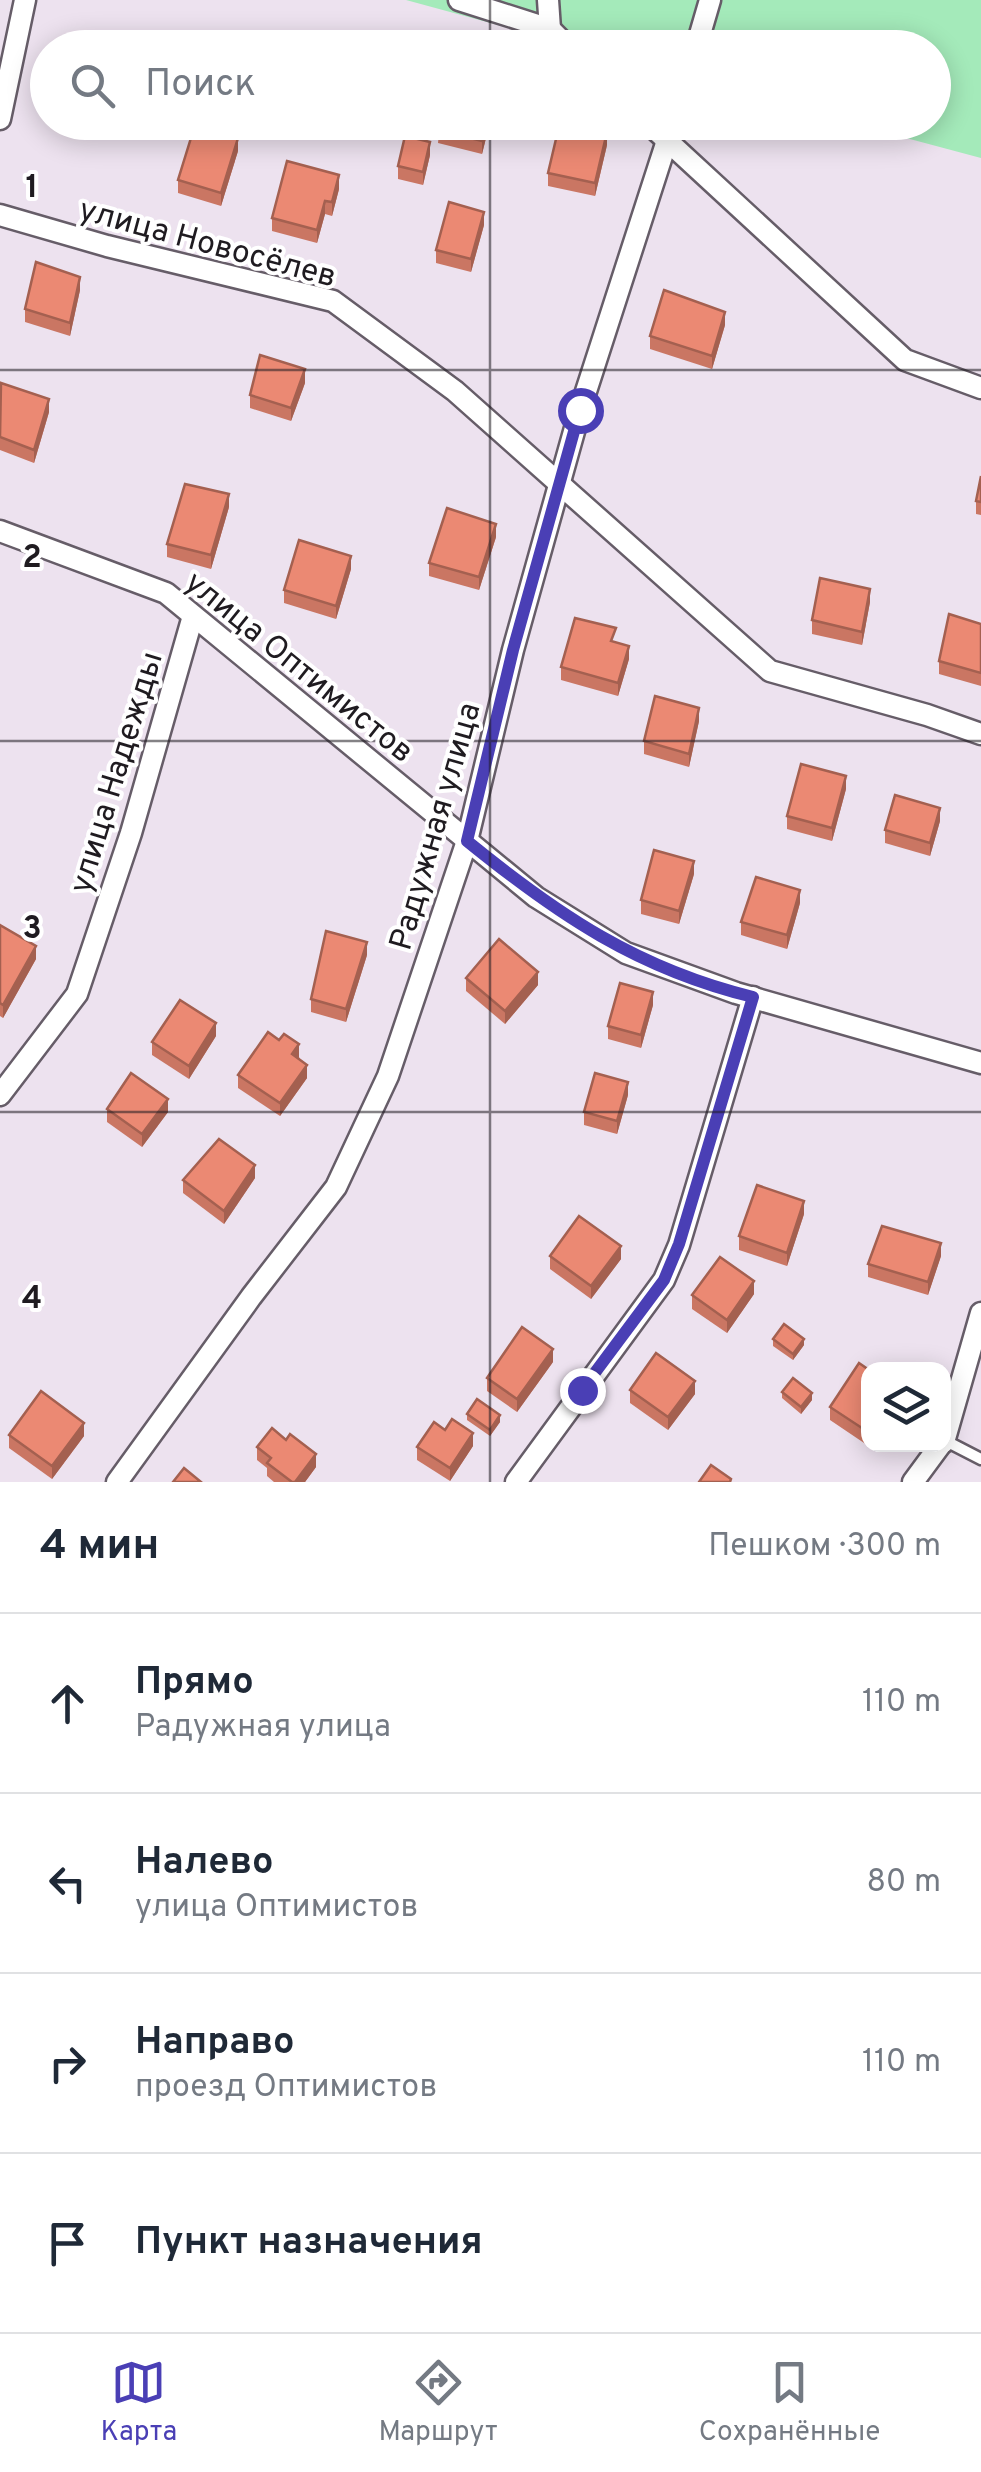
<!DOCTYPE html>
<html lang="ru">
<head>
<meta charset="utf-8">
<style>
  :root { --surface:#fff; --page:#f2f2f3; --text:#1f2937; --muted:#747a83; --line:#e0e1e3; --accent:#4a3fb5 }
  body { margin:0; font-family:Overpass,sans-serif; background:var(--page); color:var(--text) }
  .controls { position:absolute; right:30px; bottom:30px; display:grid; overflow:hidden; border-radius:20px; box-shadow:0 5px 25px #0003 }
  .controls button { width:90px; height:90px; display:grid; place-items:center; padding:0; border:0; border-bottom:2px solid var(--line); background:var(--surface); color:var(--text); font:50px sans-serif }
  .stop { position:absolute; width:30px; height:30px; margin:-22px; border:8px solid #4a3fb5; border-radius:50%; background:#fff }
  .stop.end { background:#4a3fb5; border-color:#fff; box-shadow:0 2px 10px #0008 }
  .list { margin:0; padding:0; list-style:none }
  h2 { display:flex; justify-content:space-between; align-items:center; height:130px; margin:0; padding:0 40px; font-size:42px }
  h2 small { font-size:32px; font-weight:400; color:var(--muted) }
  .list li { display:grid; grid-template-columns:65px 1fr auto; gap:30px; align-items:center; box-sizing:border-box; height:180px; padding:0 40px; border-top:2px solid var(--line) }
  .list b { display:block; font-size:38px; white-space:nowrap }
  .list p { margin:0; font-size:32px; white-space:nowrap; color:var(--muted) }
  .list em { font-size:32px; font-style:normal; color:var(--muted) }
  .icon { flex:none; width:55px; height:55px; fill:none; stroke:currentColor; stroke-width:2; stroke-linecap:round; stroke-linejoin:round }
  .map { position:relative; flex:none; width:981px; height:1482px; overflow:hidden }
  .search { position:absolute; background:var(--surface); box-shadow:0 5px 25px #0003; left:30px; right:30px; top:30px; height:110px; display:flex; align-items:center; gap:25px; box-sizing:border-box; padding:0 35px; border-radius:55px; color:var(--muted); font-size:38px }
  .sheet { height:850px; background:var(--surface) }
  nav { display:flex; justify-content:space-around; align-items:center; box-sizing:border-box; height:140px; border-top:2px solid var(--line); background:var(--surface); font-size:28px; color:var(--muted) }
  nav a { display:grid; justify-items:center; gap:5px }
  nav .on { color:var(--accent) }
  .map>svg:first-child { display:block }
</style>
</head>
<body>
<div class="map">
<svg width="981" height="1482" viewBox="0 0 981 1482">
  <rect width="100%" height="100%" fill="#ede2ef"/>
  <path fill="#a4eaba" d="M406,0H981V158L850,123L934,122V48L579,47Z"/>
  <g fill="none" stroke-linecap="round" stroke-linejoin="round">
    <defs>
      <path id="lane" d="M944,1440L981,1459"/>
      <g id="street">
        <path d="M459,0L550,29L569,48"/>
        <path d="M548,0L550,29"/>
        <path d="M696,48L710,0"/>
        <path d="M0,119L25,0"/>
        <path d="M647,122L905,360L981,388"/>
        <path d="M0,215L107,246L333,301L455,391L770,671L927,715L981,734"/>
        <path d="M0,531L166,593L536,897L626,953L736,993L981,1063"/>
        <path d="M0,1095L77,994L131,833L193,616"/>
        <path d="M944,1442L981,1313"/>
        <path d="M117,1482L251,1297L336,1187L388,1076L467,841L513,650L580,410L673,122"/>
        <path d="M516,1482L664,1280L679,1245L753,997"/>
        <path d="M913,1482L941,1444"/>
      </g>
    </defs>
    <use href="#lane" stroke="#665d68" stroke-width="15"/>
    <use href="#street" stroke="#665d68" stroke-width="25"/>
    <use href="#lane" stroke="#fff" stroke-width="10"/>
    <use href="#street" stroke="#fff" stroke-width="20"/>
  </g>
  <g fill="#ca7663">
    <path d="M440,122H490L482,154L438,143Z"/>
    <path d="M607,145L595,196L548,186V173Z"/>
    <path d="M238,151L221,206L178,193V180Z"/>
    <path d="M430,155L423,185L398,179V166Z"/>
    <path d="M339,189L332,216L325,214L317,243L272,231V218Z"/>
    <path d="M484,225L471,272L436,263V250Z"/>
    <path d="M80,290L70,336L25,322V309Z"/>
    <path d="M725,325L712,369L650,349V336Z"/>
    <path d="M305,383L291,421L250,408V395Z"/>
    <path d="M0,386L49,412L34,463L0,450Z"/>
    <path d="M981,476V515L976,514V501Z"/>
    <path d="M229,507L211,569L167,557V544Z"/>
    <path d="M496,537L479,590L429,576V563Z"/>
    <path d="M351,569L336,619L284,603V590Z"/>
    <path d="M870,602L862,645L812,634V620Z"/>
    <path d="M981,624V686L939,674V661Z"/>
    <path d="M615,642L629,659L618,696L561,680V667Z"/>
    <path d="M699,721L689,767L644,754V741Z"/>
    <path d="M846,789L832,841L787,829V816Z"/>
    <path d="M940,821L930,856L885,843V830Z"/>
    <path d="M694,874L679,924L641,914V900Z"/>
    <path d="M800,903L787,949L741,935V922Z"/>
    <path d="M0,925L36,959L3,1018L0,1016Z"/>
    <path d="M367,955L346,1022L311,1012V999Z"/>
    <path d="M466,978L538,985L505,1024L466,991Z"/>
    <path d="M653,1005L641,1048L608,1039V1026Z"/>
    <path d="M216,1036L189,1079L152,1055V1042Z"/>
    <path d="M299,1057L307,1078L280,1116L238,1088V1075Z"/>
    <path d="M628,1095L617,1134L584,1125V1112Z"/>
    <path d="M107,1109L168,1112L142,1147L107,1122Z"/>
    <path d="M255,1178L224,1224L183,1193V1180Z"/>
    <path d="M804,1214L787,1266L739,1250V1236Z"/>
    <path d="M550,1256L621,1259L591,1299L550,1269Z"/>
    <path d="M941,1256L928,1295L868,1277V1264Z"/>
    <path d="M754,1294L727,1333L692,1309V1295Z"/>
    <path d="M773,1339L804,1345L793,1360L773,1346Z"/>
    <path d="M553,1362L517,1412L487,1391V1378Z"/>
    <path d="M868,1370V1444H872L870,1447L830,1420V1407Z"/>
    <path d="M630,1390L695,1394L668,1430L630,1403Z"/>
    <path d="M782,1392L812,1400L801,1414L782,1398Z"/>
    <path d="M467,1414L500,1422L490,1436L467,1420Z"/>
    <path d="M9,1435L84,1436L52,1479L9,1448Z"/>
    <path d="M473,1446L450,1481L417,1460V1447Z"/>
    <path d="M257,1447L316,1467L305,1482H274L267,1476V1468L257,1460Z"/>
  </g>
  <g fill="#a46050">
    <path d="M487,122H490L482,154V141Z"/>
    <path d="M607,132V145L595,196V183Z"/>
    <path d="M238,138V151L221,206V193Z"/>
    <path d="M430,142V155L423,185V172Z"/>
    <path d="M339,175V189L332,216V202Z"/>
    <path d="M325,201V214L317,243V230Z"/>
    <path d="M484,212V225L471,272V259Z"/>
    <path d="M80,277V290L70,336V323Z"/>
    <path d="M725,312V325L712,369V356Z"/>
    <path d="M305,369V383L291,421V408Z"/>
    <path d="M49,399V412L34,463V450Z"/>
    <path d="M229,494V507L211,569V555Z"/>
    <path d="M496,524V537L479,590V577Z"/>
    <path d="M351,556V569L336,619V606Z"/>
    <path d="M870,589V602L862,645V632Z"/>
    <path d="M629,646V659L618,696V683Z"/>
    <path d="M699,708V721L689,767V754Z"/>
    <path d="M846,776V789L832,841V828Z"/>
    <path d="M940,808V821L930,856V843Z"/>
    <path d="M694,861V874L679,924V911Z"/>
    <path d="M800,890V903L787,949V935Z"/>
    <path d="M367,942V955L346,1022V1009Z"/>
    <path d="M36,946V959L3,1018V1005Z"/>
    <path d="M538,972V985L505,1024V1011Z"/>
    <path d="M653,992V1005L641,1048V1035Z"/>
    <path d="M216,1023V1036L189,1079V1066Z"/>
    <path d="M299,1044V1057L292,1067V1054Z"/>
    <path d="M307,1065V1078L280,1116V1103Z"/>
    <path d="M628,1082V1095L617,1134V1121Z"/>
    <path d="M168,1099V1112L142,1147V1134Z"/>
    <path d="M255,1165V1178L224,1224V1211Z"/>
    <path d="M804,1201V1214L787,1266V1253Z"/>
    <path d="M941,1243V1256L928,1295V1282Z"/>
    <path d="M621,1246V1259L591,1299V1286Z"/>
    <path d="M754,1281V1294L727,1333V1320Z"/>
    <path d="M804,1339V1345L793,1360V1354Z"/>
    <path d="M553,1349V1362L517,1412V1399Z"/>
    <path d="M695,1381V1394L668,1430V1417Z"/>
    <path d="M812,1393V1400L801,1414V1407Z"/>
    <path d="M500,1415V1422L490,1436V1430Z"/>
    <path d="M84,1423V1436L52,1479V1466Z"/>
    <path d="M473,1433V1446L450,1481V1468Z"/>
    <path d="M316,1454V1467L305,1482H295Z"/>
  </g>
  <g fill="#eb8973" stroke="#a46050" stroke-width="2.5">
    <path d="M440,122H487L482,141L438,130Z"/>
    <path d="M560,122L607,132L595,183L548,173Z"/>
    <path d="M195,125L238,138L221,193L178,180Z"/>
    <path d="M405,136L430,142L423,172L398,166Z"/>
    <path d="M287,161L339,175L332,202L325,201L317,230L272,218Z"/>
    <path d="M449,202L484,212L471,259L436,250Z"/>
    <path d="M36,262L80,277L70,323L25,309Z"/>
    <path d="M664,290L725,312L712,356L650,336Z"/>
    <path d="M260,355L305,369L291,408L250,395Z"/>
    <path d="M1,383L49,399L34,450L0,437Z"/>
    <path d="M981,476V502L976,501Z"/>
    <path d="M185,484L229,494L211,555L167,544Z"/>
    <path d="M447,508L496,524L479,577L429,563Z"/>
    <path d="M299,540L351,556L336,606L284,590Z"/>
    <path d="M820,578L870,589L862,632L812,620Z"/>
    <path d="M949,614L981,624V673L939,661Z"/>
    <path d="M575,618L616,628L611,641L629,646L618,683L561,667Z"/>
    <path d="M655,696L699,708L689,754L644,741Z"/>
    <path d="M801,764L846,776L832,828L787,816Z"/>
    <path d="M895,795L940,808L930,843L885,830Z"/>
    <path d="M654,850L694,861L679,911L641,900Z"/>
    <path d="M756,877L800,890L787,935L741,922Z"/>
    <path d="M0,925L36,946L3,1005L0,1003Z"/>
    <path d="M326,931L367,942L346,1009L311,999Z"/>
    <path d="M499,939L538,972L505,1011L466,978Z"/>
    <path d="M620,983L653,992L641,1035L608,1026Z"/>
    <path d="M180,1000L216,1023L189,1066L152,1042Z"/>
    <path d="M268,1032L279,1040L284,1034L299,1044L292,1054L307,1065L280,1103L238,1075Z"/>
    <path d="M131,1073L168,1099L142,1134L107,1109Z"/>
    <path d="M595,1073L628,1082L617,1121L584,1112Z"/>
    <path d="M219,1139L255,1165L224,1211L183,1180Z"/>
    <path d="M757,1185L804,1201L787,1253L739,1236Z"/>
    <path d="M579,1216L621,1246L591,1286L550,1256Z"/>
    <path d="M882,1226L941,1243L928,1282L868,1264Z"/>
    <path d="M720,1257L754,1281L727,1320L692,1295Z"/>
    <path d="M784,1324L804,1339L793,1354L773,1339Z"/>
    <path d="M522,1327L553,1349L517,1399L487,1378Z"/>
    <path d="M656,1353L695,1381L668,1417L630,1390Z"/>
    <path d="M859,1363L869,1370L868,1432L830,1407Z"/>
    <path d="M793,1378L812,1393L801,1407L782,1392Z"/>
    <path d="M41,1391L84,1423L52,1466L9,1435Z"/>
    <path d="M477,1399L500,1415L490,1430L467,1414Z"/>
    <path d="M452,1419L473,1433L450,1468L417,1447L434,1422L445,1430Z"/>
    <path d="M272,1428L286,1440L290,1434L316,1454L295,1482H292L267,1463L271,1458L257,1447Z"/>
    <path d="M711,1465L731,1479L730,1482H699Z"/>
    <path d="M184,1468L201,1482H173Z"/>
  </g>
  <g fill="none" stroke-linecap="round" stroke-linejoin="round">
    <path stroke="#4a3fb5" stroke-width="12" d="M580,410L513,650L467,841C558,915 638,969 753,997L679,1244L664,1280L582,1390"/>
  </g>
  <path fill="none" stroke="#1f1b20" stroke-width="2.5" stroke-opacity="0.55" d="M490,0V48M490,122V1482M0,370H981M0,741H981M0,1112H981"/>
  <g text-anchor="middle" stroke-width="8" stroke-linejoin="round" paint-order="stroke">
    <g font-size="32" fill="#1f1b20" stroke="#fff">
      <text transform="translate(208 242) rotate(15)" y="11">улица Новосёлев</text>
      <text transform="translate(300 666) rotate(39)" y="11">улица Оптимистов</text>
      <text transform="translate(115 772) rotate(-73)" y="11">улица Надежды</text>
      <text transform="translate(434 826) rotate(-74)" y="11">Радужная улица</text>
    </g>
  </g>
  <g font-size="32" text-anchor="middle" font-weight="bold" fill="#1f1b20" stroke="#fff" stroke-width="8" stroke-linejoin="round" paint-order="stroke">
    <text x="32" y="197">1</text>
    <text x="32" y="567">2</text>
    <text x="32" y="938">3</text>
    <text x="32" y="1308">4</text>
  </g>
</svg>
<div class="controls">
<button><svg class="icon" aria-label="layers" viewBox="0 0 24 24"><path d="M12 4l9 5-9 5-9-5zM3 14l9 5 9-5"/></svg></button>
</div>
<div class="stop" style="left:580px;top:410px"></div>
<div class="stop end" style="left:582px;top:1390px"></div>
<div class="search"><svg class="icon" aria-label="search" viewBox="0 0 24 24"><circle cx="10" cy="10" r="6"/><path d="M15 15l6 6"/></svg>Поиск</div>
</div>
<section class="sheet">
<h2>4 мин<small>Пешком · 300 m</small></h2>
<ul class="list">
<li><svg class="icon" aria-label="ahead" viewBox="0 0 24 24"><path d="M12 20V5M6 11l6-6 6 6"/></svg><div><b>Прямо</b><p>Радужная улица</p></div><em>110 m</em></li>
<li><svg class="icon" aria-label="left" viewBox="0 0 24 24"><path d="M17 20v-9H6M10 6l-5 5 5 5"/></svg><div><b>Налево</b><p>улица Оптимистов</p></div><em>80 m</em></li>
<li><svg class="icon" aria-label="right" viewBox="0 0 24 24"><path d="M7 20v-9h11M14 6l5 5-5 5"/></svg><div><b>Направо</b><p>проезд Оптимистов</p></div><em>110 m</em></li>
<li><svg class="icon" aria-label="arrive" viewBox="0 0 24 24"><path d="M6 21V4h12l-3 4 3 4H6"/></svg><div><b>Пункт назначения</b></div></li>
</ul>
</section>
<nav>
<a class="on"><svg class="icon" aria-label="map" viewBox="0 0 24 24"><path d="M3 6l6-2 6 2 6-2v14l-6 2-6-2-6 2zM9 4v14M15 6v14"/></svg>Карта</a>
<a><svg class="icon" aria-label="directions" viewBox="0 0 24 24"><path d="M12 3l9 9-9 9-9-9zM9 14v-3h6M13 9l2 2-2 2"/></svg>Маршрут</a>
<a><svg class="icon" aria-label="saved" viewBox="0 0 24 24"><path d="M7 4h10v16l-5-4-5 4z"/></svg>Сохранённые</a>
</nav>
</body>
</html>
